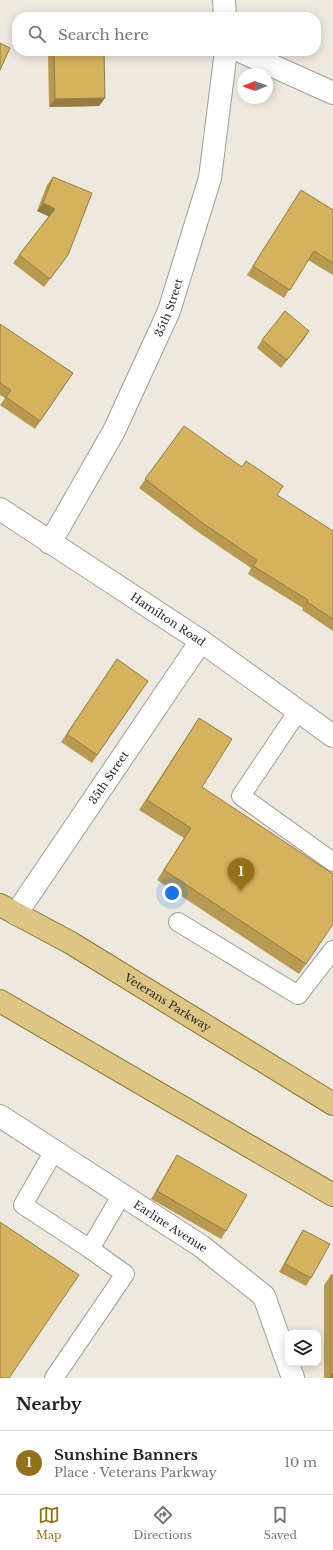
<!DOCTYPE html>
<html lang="en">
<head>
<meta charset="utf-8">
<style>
  :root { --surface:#fff; --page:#f2f2f2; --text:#202124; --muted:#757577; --line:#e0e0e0; --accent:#927219 }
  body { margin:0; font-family:"Libre Baskerville",serif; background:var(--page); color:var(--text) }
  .controls { position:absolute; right:12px; bottom:12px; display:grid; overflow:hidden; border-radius:8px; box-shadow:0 2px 10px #0003 }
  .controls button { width:36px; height:36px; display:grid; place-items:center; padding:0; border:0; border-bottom:1px solid var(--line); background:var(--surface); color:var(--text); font:20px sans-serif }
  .compass { position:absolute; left:237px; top:68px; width:36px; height:36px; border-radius:50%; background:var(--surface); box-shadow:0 2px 10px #0003; rotate:269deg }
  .you { position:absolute; left:172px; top:893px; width:14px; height:14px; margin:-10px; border:3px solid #fff; border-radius:50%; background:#1a73e8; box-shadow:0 0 0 6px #1a73e833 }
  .badge { display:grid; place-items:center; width:26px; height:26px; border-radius:50%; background:var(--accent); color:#fff; font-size:13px; font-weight:700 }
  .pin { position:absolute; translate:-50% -33px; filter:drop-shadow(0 1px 2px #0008) }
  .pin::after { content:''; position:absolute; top:21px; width:14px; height:12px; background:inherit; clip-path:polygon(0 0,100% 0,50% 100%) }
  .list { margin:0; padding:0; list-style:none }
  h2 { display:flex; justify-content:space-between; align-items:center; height:52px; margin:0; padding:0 16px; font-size:17px }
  h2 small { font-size:13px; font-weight:400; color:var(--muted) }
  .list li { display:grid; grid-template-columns:26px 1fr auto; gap:12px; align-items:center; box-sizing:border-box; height:64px; padding:0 16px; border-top:1px solid var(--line) }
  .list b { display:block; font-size:15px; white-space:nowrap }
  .list p { margin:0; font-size:13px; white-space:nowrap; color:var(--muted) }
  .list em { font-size:13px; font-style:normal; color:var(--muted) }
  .icon { flex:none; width:22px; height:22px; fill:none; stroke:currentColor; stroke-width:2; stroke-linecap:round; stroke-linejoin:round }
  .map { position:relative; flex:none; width:333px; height:1378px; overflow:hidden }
  .search { position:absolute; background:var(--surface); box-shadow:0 2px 10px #0003; left:12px; right:12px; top:12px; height:44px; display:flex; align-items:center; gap:10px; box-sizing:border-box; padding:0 14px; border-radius:16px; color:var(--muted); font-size:15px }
  .sheet { height:116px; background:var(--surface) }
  nav { display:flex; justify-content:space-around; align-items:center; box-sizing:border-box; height:56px; border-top:1px solid var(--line); background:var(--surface); font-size:11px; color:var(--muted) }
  nav a { display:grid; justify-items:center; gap:2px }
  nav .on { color:var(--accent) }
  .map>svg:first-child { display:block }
</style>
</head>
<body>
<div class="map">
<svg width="333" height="1378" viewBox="0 0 333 1378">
  <rect width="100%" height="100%" fill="#eee9df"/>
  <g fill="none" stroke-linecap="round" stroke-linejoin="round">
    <defs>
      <g id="service">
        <path d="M298,711L241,796L333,862"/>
        <path d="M178,922L298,995L333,950"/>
        <path d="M54,1151L23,1205L90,1249"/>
        <path d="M54,1378L125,1274L90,1249L122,1194"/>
      </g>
      <g id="minor">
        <path d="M240,51L333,93"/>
        <path id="s1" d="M16,914L201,641"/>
        <path id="s2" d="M0,1116L201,1246L264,1296L293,1378"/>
      </g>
      <g id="tertiary">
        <path d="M224,0L225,17"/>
        <path id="s3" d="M0,509L201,641L333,736"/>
        <path id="s4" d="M50,543L114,431L169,311L210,178L226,51"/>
      </g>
      <g id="primary">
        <path id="s5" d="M0,905L71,943L333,1104"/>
        <path d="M0,1001L333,1195"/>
      </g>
    </defs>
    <use href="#service" stroke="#a19d93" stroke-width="20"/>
    <use href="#minor" stroke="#a19d93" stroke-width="24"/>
    <use href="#tertiary" stroke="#a19d93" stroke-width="24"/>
    <use href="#primary" stroke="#8f742c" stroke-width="24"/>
    <use href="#service" stroke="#fff" stroke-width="18"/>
    <use href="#minor" stroke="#fff" stroke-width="22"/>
    <use href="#tertiary" stroke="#fff" stroke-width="22"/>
    <use href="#primary" stroke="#ddc583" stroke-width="22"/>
  </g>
  <g fill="#b79950">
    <path d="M48,51H104L105,98L99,106L49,107Z"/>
    <path d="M53,177L62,263L44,287L13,263L49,216L37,211L47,185Z"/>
    <path d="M301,190L333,210V275L308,260L284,298L247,275Z"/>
    <path d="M0,324L73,373L35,429L0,405L5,398L0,395Z"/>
    <path d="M309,331L281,368L257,348L262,340Z"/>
    <path d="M184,426L277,495L333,531V631L302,610L303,608L248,574L251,568L198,532L139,488Z"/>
    <path d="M117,659L148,681L92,763L61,742Z"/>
    <path d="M199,718L202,787L306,964L299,974L157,880L184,838L139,810Z"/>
    <path d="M177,1155L226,1231L221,1239L151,1199L172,1163Z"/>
    <path d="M303,1230L311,1278L306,1286L279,1272L298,1238Z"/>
    <path d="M331,1275L333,1378H324V1285Z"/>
  </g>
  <g fill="#957d41">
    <path d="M105,98L99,106L49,107L55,99Z"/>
    <path d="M43,203L55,209L50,217L37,211Z"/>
    <path d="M309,331L304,339L281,368L287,360Z"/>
    <path d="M331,1374H333V1378H329Z"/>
  </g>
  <g fill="#d5b25d" stroke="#957d41">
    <path d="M0,43L10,48L0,70Z"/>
    <path d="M54,51H104L105,98L55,99Z"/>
    <path d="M53,177L92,193L68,255L50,279L19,255L55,209L43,203Z"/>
    <path d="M301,190L333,210V263L314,251L290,290L253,266Z"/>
    <path d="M285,311L309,331L287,360L262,340Z"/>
    <path d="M0,324L73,373L40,421L6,397L11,390L0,383Z"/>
    <path d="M184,426L242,467L246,461L283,486L277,495L333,531V619L307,602L308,600L253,566L257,560L204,524L145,479Z"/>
    <path d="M117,659L148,681L97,755L67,734Z"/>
    <path d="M199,718L232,739L202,787L333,874V924L306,964L164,870L191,828L147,800Z"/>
    <path d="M177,1155L247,1195L226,1231L157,1191Z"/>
    <path d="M0,1222L79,1275L9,1378H0Z"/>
    <path d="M303,1230L330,1244L311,1278L285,1264Z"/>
    <rect x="331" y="1275" width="2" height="99"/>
  </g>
  <g text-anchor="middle" stroke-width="4" stroke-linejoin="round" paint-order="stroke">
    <g font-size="11" fill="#282723" stroke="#eee9df">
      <text dy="4" stroke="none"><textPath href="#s4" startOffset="264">35th Street</textPath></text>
      <text dy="4" stroke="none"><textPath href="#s3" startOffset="201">Hamilton Road</textPath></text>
      <text dy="4" stroke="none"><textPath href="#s1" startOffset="165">35th Street</textPath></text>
      <text dy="4" stroke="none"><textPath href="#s5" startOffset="194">Veterans Parkway</textPath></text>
      <text dy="4" stroke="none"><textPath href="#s2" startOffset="203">Earline Avenue</textPath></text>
    </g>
  </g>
</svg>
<div class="controls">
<button><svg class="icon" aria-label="layers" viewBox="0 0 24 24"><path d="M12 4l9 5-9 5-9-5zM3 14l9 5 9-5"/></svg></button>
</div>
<svg class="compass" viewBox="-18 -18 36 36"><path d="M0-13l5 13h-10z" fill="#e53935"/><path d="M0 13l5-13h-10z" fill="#757577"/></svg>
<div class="you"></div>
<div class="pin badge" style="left:241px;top:891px">1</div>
<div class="search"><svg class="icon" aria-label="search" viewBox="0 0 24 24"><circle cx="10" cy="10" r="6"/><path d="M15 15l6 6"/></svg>Search here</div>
</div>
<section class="sheet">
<h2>Nearby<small></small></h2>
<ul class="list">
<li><span class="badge">1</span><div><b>Sunshine Banners</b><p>Place · Veterans Parkway</p></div><em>10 m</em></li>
</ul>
</section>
<nav>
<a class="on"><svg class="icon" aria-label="map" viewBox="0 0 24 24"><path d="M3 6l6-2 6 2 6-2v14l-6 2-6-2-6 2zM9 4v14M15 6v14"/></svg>Map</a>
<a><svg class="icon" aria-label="directions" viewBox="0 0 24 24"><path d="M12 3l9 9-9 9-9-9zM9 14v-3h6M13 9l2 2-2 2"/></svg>Directions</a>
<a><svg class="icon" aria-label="saved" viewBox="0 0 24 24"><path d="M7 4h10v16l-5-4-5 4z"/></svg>Saved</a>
</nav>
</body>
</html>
